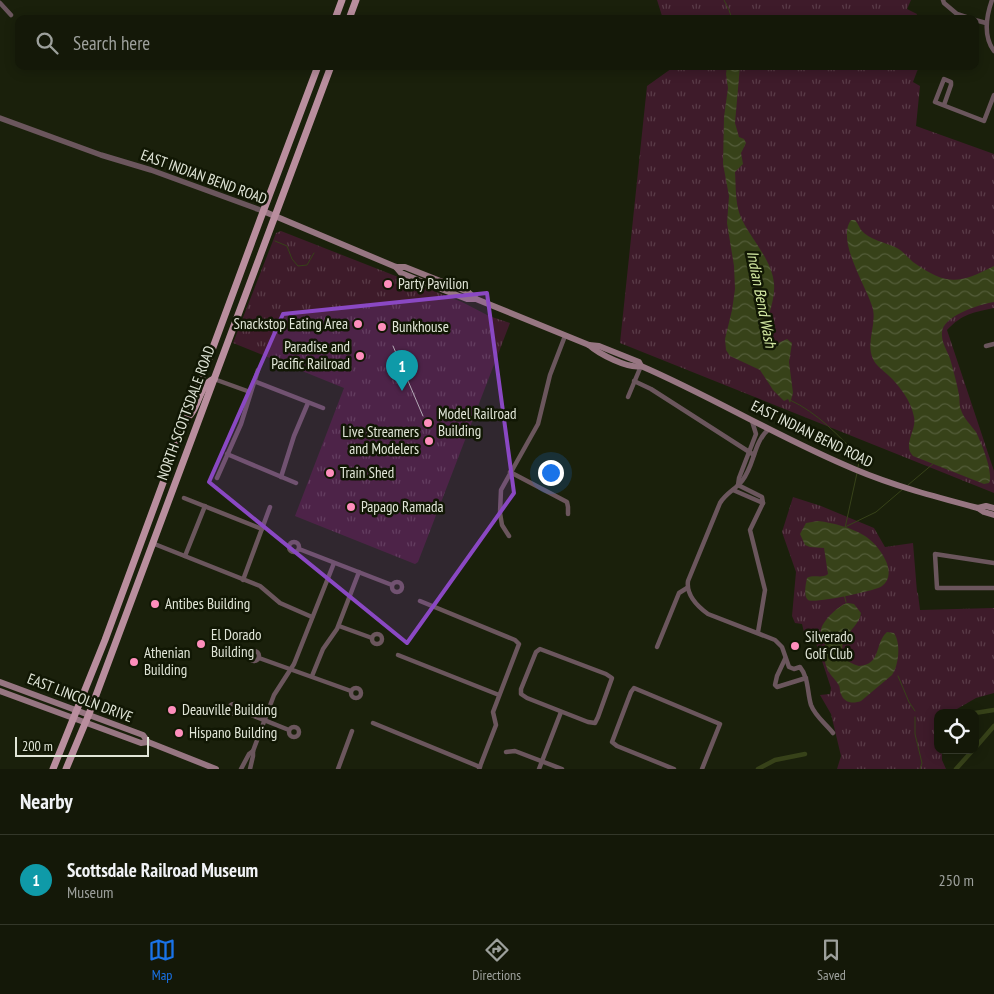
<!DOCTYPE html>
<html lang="en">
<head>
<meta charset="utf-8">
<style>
  :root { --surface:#141808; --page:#1d2112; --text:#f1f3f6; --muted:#9da09c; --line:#333729; --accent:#1a73e8 }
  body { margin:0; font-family:"PT Sans Narrow",sans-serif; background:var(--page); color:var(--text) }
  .controls { position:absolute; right:15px; bottom:15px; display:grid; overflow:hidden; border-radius:10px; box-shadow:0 2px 12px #0003 }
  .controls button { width:45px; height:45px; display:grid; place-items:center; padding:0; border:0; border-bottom:1px solid var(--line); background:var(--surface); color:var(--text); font:25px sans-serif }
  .scale { position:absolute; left:15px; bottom:12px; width:134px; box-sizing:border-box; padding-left:5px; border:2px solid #e1e6d8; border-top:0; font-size:14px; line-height:18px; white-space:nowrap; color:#e1e6d8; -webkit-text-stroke:4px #111704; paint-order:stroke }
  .you { position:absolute; left:550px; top:472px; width:18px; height:18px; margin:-12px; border:4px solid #fff; border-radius:50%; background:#1a73e8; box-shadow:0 0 0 8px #1a73e833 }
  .badge { display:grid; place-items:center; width:32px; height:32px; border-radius:50%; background:var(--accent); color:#fff; font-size:16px; font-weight:700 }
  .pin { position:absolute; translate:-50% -41px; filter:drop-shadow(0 1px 2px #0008) }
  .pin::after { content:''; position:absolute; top:26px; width:18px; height:15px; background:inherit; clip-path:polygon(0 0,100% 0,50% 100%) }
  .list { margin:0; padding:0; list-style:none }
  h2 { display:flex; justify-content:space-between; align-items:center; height:65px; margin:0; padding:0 20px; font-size:21px }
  h2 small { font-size:16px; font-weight:400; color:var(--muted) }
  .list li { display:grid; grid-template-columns:32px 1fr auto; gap:15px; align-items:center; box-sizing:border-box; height:90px; padding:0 20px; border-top:1px solid var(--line) }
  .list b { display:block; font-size:19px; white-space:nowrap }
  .list p { margin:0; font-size:16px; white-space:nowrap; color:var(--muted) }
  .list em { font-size:16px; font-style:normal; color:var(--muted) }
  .icon { flex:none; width:28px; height:28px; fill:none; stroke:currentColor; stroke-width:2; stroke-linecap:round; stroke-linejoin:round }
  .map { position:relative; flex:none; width:994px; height:769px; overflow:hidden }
  .search { position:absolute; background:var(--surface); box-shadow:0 2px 12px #0003; left:15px; right:15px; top:15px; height:55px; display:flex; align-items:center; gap:12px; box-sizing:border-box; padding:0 18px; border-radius:10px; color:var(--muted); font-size:19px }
  .sheet { height:155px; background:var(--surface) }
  nav { display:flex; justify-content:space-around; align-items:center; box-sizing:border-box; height:70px; border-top:1px solid var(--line); background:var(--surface); font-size:14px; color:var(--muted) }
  nav a { display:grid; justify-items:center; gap:2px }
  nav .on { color:var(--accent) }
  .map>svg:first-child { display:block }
</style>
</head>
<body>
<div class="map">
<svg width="994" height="769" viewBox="0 0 994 769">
  <defs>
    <pattern id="grass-tufts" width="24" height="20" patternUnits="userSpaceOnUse" patternTransform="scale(1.25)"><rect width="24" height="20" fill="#3e1b2a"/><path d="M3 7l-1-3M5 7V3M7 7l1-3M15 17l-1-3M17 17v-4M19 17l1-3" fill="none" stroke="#5a3c48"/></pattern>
    <pattern id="water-waves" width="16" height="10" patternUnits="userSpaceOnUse" patternTransform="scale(1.25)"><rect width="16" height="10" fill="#374219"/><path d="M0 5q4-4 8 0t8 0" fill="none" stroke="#545d3a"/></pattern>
  </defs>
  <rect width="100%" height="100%" fill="#1a200b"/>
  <g fill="url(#grass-tufts)">
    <path d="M657,0H911L907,9L917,14L915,19H663Z"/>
    <path d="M675,66H919L913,82L920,86L916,126L994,154V308C974,312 962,314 947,330L994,471V493L620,343L647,86Z"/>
    <path d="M281,231L462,302L489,316L510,323L418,562L415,564L295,516L344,388L233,343L276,233Z"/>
    <path d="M793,497L821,506L874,528L885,547L913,543L917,592L918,594L920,610L994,608V693L976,698L950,713H938V750H942V760L946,769H837L841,756L831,714L820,695L830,694L831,688L815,640H806L802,624L795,623L792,616L796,572L782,532Z"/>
  </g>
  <g fill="url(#water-waves)">
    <path d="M727,66H740L735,123L739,137L744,139L746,143L741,153L743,164L735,172C736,186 735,202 740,215C749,238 772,258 774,284C776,304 761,329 765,345L776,344L787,339L792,343L789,362L793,393L790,403L788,399L784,401L773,390L760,370L730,356L726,350L725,339L732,310L735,289L734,266L727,223L729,196L723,164L724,117L728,88L726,74Z"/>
    <path d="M851,220H855C858,223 859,227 861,230C870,240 884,242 895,247C902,250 907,257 913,262C947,286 959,284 994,266V302C980,304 942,316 942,333C941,343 949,353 951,362C954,373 957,384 959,395C960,400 959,406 961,410C964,419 971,425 976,432C981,442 994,473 989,483L984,484L913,456C902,445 917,430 914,417C911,401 900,386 888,375C883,370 876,366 873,359C865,342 878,323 872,306C866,286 836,240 851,220Z"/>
    <path d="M818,521C834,523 850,527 865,536C878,544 900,573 882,586C876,591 812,604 808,600C803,596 806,583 807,578C814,574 822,579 828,574L824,548L810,547L805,545L800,534L806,523Z"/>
    <path d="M848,603L854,604L861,613C859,629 836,637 844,655C847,662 853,664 859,666C882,664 874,644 887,632L894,633C901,643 899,665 892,675L861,701C853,704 844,703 841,694C839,691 841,688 838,684C835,679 829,674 827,668C823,660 826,653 825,645C824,639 820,635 821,630C822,621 840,604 848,603Z"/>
  </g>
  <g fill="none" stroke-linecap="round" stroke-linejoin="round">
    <g stroke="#374219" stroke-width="1">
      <path d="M724,0L729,10L732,19"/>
      <path d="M275,241L287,246L292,259L298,266L307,265L314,253"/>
      <path d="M790,400C818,413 839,436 860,458L858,467"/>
      <path d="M908,485L934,463"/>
      <path d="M845,527L876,512L903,489"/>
      <path d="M845,528L857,473"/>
      <path d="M844,594L846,602"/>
      <path d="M898,676L909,702L915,711"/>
      <path d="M915,717V734L922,763L920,769"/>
    </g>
    <g stroke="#374219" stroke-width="4.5">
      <path d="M975,713L994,710"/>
      <path d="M975,748L994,726"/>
      <path d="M758,769L775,760L805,754"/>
      <path d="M956,769L973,750"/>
    </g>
    <g stroke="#6b565d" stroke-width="4.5">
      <path d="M943,0L944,3L957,14L972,19"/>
      <path d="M992,0C986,17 983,36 994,51"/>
      <path d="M0,3L11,15"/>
      <path d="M975,20L986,23"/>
      <path d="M944,105L951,85V82L944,79L935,102L984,121L994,95"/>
      <path d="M986,346L994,344"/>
      <path d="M214,379L250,392"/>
      <path d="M254,381L323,408"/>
      <path d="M634,381L651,389L754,455"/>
      <path d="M628,397L641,366"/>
      <path d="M769,429C753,442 755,465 742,481C736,489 726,493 720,503L688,581C686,595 697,606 708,614L775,640L782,647L789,667L794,669L800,667C809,678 807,692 811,705C815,716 826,724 833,733"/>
      <path d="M227,454L296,483"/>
      <path d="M510,472L567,502L568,507V514"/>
      <path d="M281,477L294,436L308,403"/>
      <path d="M217,478L241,424L258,370"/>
      <path d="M738,485L739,478L756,434L752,421"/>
      <path d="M733,490L763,503L762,497L738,485"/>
      <path d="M184,498L262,529"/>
      <path d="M509,536L502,525L500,513L501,490L538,424L550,375L565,336"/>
      <circle cx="294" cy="547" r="5"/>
      <path d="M152,543L260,586L280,603L312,617"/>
      <path d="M299,549L392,585"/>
      <path d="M185,556L205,506"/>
      <path d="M994,563L935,554L937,588H994"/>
      <path d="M243,580L270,507"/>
      <circle cx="397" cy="587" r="5"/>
      <path d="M420,601L515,640L519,644L493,712L496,725L479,769"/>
      <path d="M339,626L372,638"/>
      <path d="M758,632L765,590L750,530L763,503"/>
      <circle cx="377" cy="639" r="5"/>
      <path d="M657,647L679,593L687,588"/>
      <path d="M540,649L606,674L612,678L598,717L595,723L588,722L527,698L521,694V689L536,652Z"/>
      <circle cx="254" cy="656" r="5"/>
      <path d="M398,655L499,695"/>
      <path d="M259,658L351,691"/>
      <path d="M785,659L777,676L775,685L777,687L806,678"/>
      <path d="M312,676L323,649L337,629L359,572"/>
      <circle cx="356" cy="693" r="5"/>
      <circle cx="234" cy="709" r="5"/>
      <path d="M239,710L289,730"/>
      <path d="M373,723L480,767"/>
      <circle cx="294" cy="732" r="5"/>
      <path d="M506,752L515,751L562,769"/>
      <path d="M241,769L249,754L253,751"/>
      <path d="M250,769L253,756V751L274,695L294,664L334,563"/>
      <path d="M338,769L352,731"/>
      <path d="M539,769L561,712"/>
      <path d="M674,769L617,746L612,742L631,692L634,688L720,724L702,769"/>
    </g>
    <path stroke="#6b565d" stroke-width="5.5" d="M0,118L101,155L151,170L263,211"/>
    <g stroke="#977682" stroke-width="6">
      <path d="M263,211L396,267H405L468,292L476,299L589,345C599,354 628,369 641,366"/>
      <path d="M396,267L401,273L423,282L467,299H476"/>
      <path d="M589,345L599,346L639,362L641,366C713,397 781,439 854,469C894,486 936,497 978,508L984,512L994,515"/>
      <path d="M978,508L986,506L994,508"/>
      <path d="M0,682L143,735L148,742"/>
      <path d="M0,691L141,743L148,742L216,769"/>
    </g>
    <g stroke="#b98e9e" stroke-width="7">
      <path d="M335,19L342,0"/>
      <path d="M349,19L356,0"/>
      <path d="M190,415C200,403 199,386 214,379"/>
      <path d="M53,769L105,640L260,220L318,66"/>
      <path d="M66,769L89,714L331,66"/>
    </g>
    <path stroke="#bdc2b3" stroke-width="1" d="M393,346L423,416"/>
  </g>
  <path fill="#8a48c3" fill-opacity="0.2" stroke="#8a48c3" stroke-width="4" stroke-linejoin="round" d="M487,293L514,493L407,643L209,482L283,314Z"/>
  <g fill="#fe8ebc" stroke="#111704" stroke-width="2">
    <circle cx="388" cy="284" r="5"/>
    <circle cx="358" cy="324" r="5"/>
    <circle cx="382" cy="327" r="5"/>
    <circle cx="360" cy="356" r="5"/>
    <circle cx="428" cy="423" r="5"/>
    <circle cx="429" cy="441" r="5"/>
    <circle cx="330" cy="473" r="5"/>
    <circle cx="351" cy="507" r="5"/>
    <circle cx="155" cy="604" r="5"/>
    <circle cx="201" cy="644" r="5"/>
    <circle cx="795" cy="646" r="5"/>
    <circle cx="134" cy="662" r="5"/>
    <circle cx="172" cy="710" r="5"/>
    <circle cx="179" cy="733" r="5"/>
  </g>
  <g text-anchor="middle" stroke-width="5" stroke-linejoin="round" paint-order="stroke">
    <g font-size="15" fill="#e1e6d8" stroke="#111704">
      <text transform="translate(204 177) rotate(20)" y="5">EAST INDIAN BEND ROAD</text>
      <text transform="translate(186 413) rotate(-70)" y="5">NORTH SCOTTSDALE ROAD</text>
      <text transform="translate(812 434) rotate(26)" y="5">EAST INDIAN BEND ROAD</text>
      <text transform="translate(80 698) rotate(21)" y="5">EAST LINCOLN DRIVE</text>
    </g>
    <g font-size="15" fill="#e1e6d8" stroke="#111704" text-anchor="start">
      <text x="398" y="289">Party Pavilion</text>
      <text x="348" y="329" text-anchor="end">Snackstop Eating Area</text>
      <text x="392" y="332">Bunkhouse</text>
      <text x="350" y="352" text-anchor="end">Paradise and<tspan x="350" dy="17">Pacific Railroad</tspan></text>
      <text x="438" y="419">Model Railroad<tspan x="438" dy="17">Building</tspan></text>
      <text x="419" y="437" text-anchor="end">Live Streamers<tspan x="419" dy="17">and Modelers</tspan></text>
      <text x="340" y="478">Train Shed</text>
      <text x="361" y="512">Papago Ramada</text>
      <text x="165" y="609">Antibes Building</text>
      <text x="211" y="640">El Dorado<tspan x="211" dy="17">Building</tspan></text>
      <text x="805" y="642">Silverado<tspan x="805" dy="17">Golf Club</tspan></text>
      <text x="144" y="658">Athenian<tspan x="144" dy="17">Building</tspan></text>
      <text x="182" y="715">Deauville Building</text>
      <text x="189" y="738">Hispano Building</text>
    </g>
    <g font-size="16" font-style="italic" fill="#d4eaa3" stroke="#111704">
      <text transform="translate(762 299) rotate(79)" y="6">Indian Bend Wash</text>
    </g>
  </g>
</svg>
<div class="controls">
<button><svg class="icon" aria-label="locate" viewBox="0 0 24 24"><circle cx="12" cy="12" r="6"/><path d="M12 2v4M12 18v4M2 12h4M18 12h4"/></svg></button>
</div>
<div class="scale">200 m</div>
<div class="you"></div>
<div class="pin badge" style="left:402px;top:391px;background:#0f9aa8">1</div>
<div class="search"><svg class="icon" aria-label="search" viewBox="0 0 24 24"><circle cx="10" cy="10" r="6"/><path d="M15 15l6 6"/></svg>Search here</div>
</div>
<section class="sheet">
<h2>Nearby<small></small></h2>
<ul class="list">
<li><span class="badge" style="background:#0f9aa8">1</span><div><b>Scottsdale Railroad Museum</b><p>Museum</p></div><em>250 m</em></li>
</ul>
</section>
<nav>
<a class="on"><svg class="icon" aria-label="map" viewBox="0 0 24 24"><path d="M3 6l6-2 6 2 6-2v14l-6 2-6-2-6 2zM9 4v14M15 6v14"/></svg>Map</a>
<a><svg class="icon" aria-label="directions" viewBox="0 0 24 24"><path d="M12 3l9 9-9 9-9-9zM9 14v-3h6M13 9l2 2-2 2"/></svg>Directions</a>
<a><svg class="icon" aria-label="saved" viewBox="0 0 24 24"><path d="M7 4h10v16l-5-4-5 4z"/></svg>Saved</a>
</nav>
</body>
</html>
